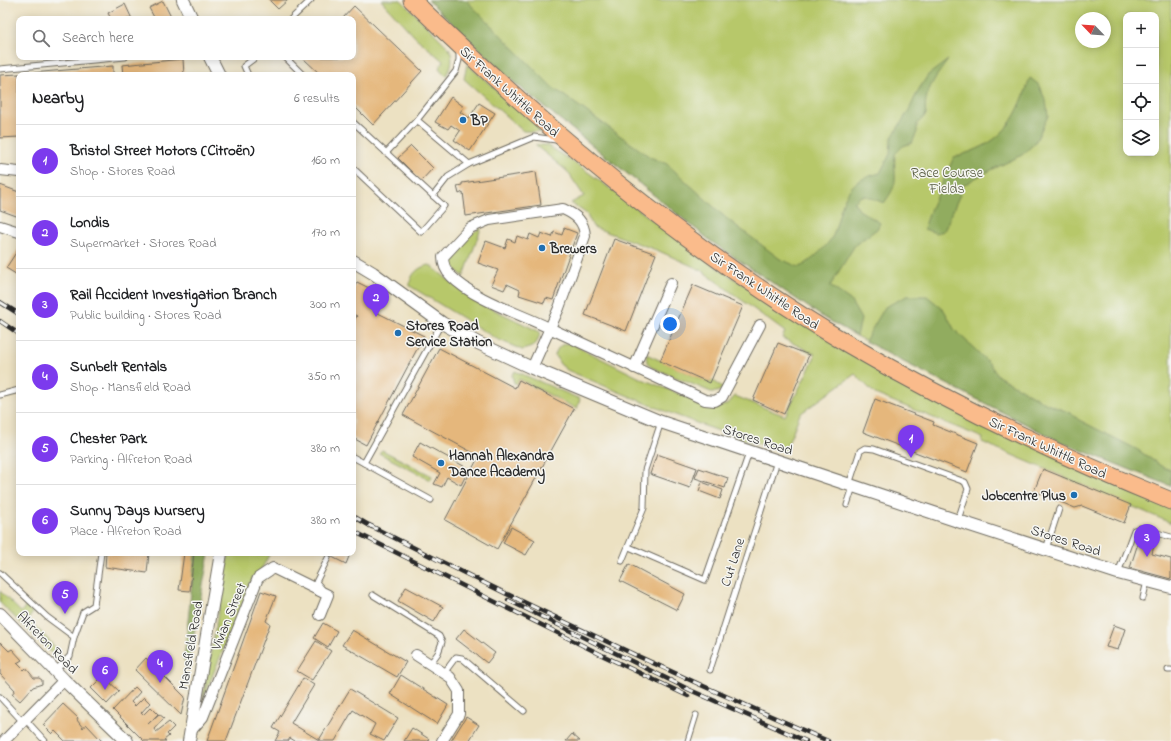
<!DOCTYPE html>
<html lang="en">
<head>
<meta charset="utf-8">
<style>
  :root { --surface:#fff; --page:#f2f2f2; --text:#202124; --muted:#757577; --line:#e0e0e0; --accent:#7c3aed }
  body { margin:0; font-family:"Indie Flower",sans-serif; background:var(--page); color:var(--text) }
  .controls { position:absolute; right:12px; top:12px; display:grid; overflow:hidden; border-radius:8px; box-shadow:0 2px 10px #0003 }
  .controls button { width:36px; height:36px; display:grid; place-items:center; padding:0; border:0; border-bottom:1px solid var(--line); background:var(--surface); color:var(--text); font:20px sans-serif }
  .compass { position:absolute; left:1075px; top:12px; width:36px; height:36px; border-radius:50%; background:var(--surface); box-shadow:0 2px 10px #0003; rotate:295deg }
  .you { position:absolute; left:670px; top:324px; width:14px; height:14px; margin:-10px; border:3px solid #fff; border-radius:50%; background:#1a73e8; box-shadow:0 0 0 6px #1a73e833 }
  .badge { display:grid; place-items:center; width:26px; height:26px; border-radius:50%; background:var(--accent); color:#fff; font-size:13px; font-weight:700 }
  .pin { position:absolute; translate:-50% -33px; filter:drop-shadow(0 1px 2px #0008) }
  .pin::after { content:''; position:absolute; top:21px; width:14px; height:12px; background:inherit; clip-path:polygon(0 0,100% 0,50% 100%) }
  .list { margin:0; padding:0; list-style:none }
  h2 { display:flex; justify-content:space-between; align-items:center; height:52px; margin:0; padding:0 16px; font-size:17px }
  h2 small { font-size:13px; font-weight:400; color:var(--muted) }
  .list li { display:grid; grid-template-columns:26px 1fr auto; gap:12px; align-items:center; box-sizing:border-box; height:72px; padding:0 16px; border-top:1px solid var(--line) }
  .list b { display:block; font-size:15px; white-space:nowrap }
  .list p { margin:0; font-size:13px; white-space:nowrap; color:var(--muted) }
  .list em { font-size:13px; font-style:normal; color:var(--muted) }
  .icon { flex:none; width:22px; height:22px; fill:none; stroke:currentColor; stroke-width:2; stroke-linecap:round; stroke-linejoin:round }
  .map { position:relative; flex:none; width:1171px; height:741px; overflow:hidden }
  .search { position:absolute; background:var(--surface); box-shadow:0 2px 10px #0003; left:16px; top:16px; width:340px; height:44px; display:flex; align-items:center; gap:10px; box-sizing:border-box; padding:0 14px; border-radius:8px; color:var(--muted); font-size:15px }
  .panel { position:absolute; background:var(--surface); box-shadow:0 2px 10px #0003; left:16px; top:72px; width:340px; height:484px; border-radius:8px }
  .map>svg:first-child { display:block }
</style>
</head>
<body>
<div class="map">
<svg width="1171" height="741" viewBox="0 0 1171 741">
  <rect width="100%" height="100%" fill="#f6f6f2"/>
  <filter id="ink" filterUnits="userSpaceOnUse"><feTurbulence type="fractalNoise" baseFrequency=".025" numOctaves="2"/><feDisplacementMap in="SourceGraphic" scale="8" xChannelSelector="R" yChannelSelector="G"/><feConvolveMatrix kernelMatrix="1 2 1 2 8 2 1 2 1" color-interpolation-filters="sRGB"/></filter>
  <filter id="wash" filterUnits="userSpaceOnUse"><feTurbulence type="fractalNoise" baseFrequency=".012" numOctaves="4" result="noise"/><feDisplacementMap in="SourceGraphic" scale="16" xChannelSelector="R" yChannelSelector="G"/><feGaussianBlur stdDeviation="0.9" result="paint"/><feColorMatrix in="noise" values="0 0 0 0 0 0 0 0 0 0 0 0 0 0 0 0 0 1.4 0 .05"/><feComposite in="paint" operator="in"/></filter>
  <g filter="url(#wash)">
    <rect width="100%" height="100%" fill="#ece1c2"/>
    <g fill="#b7c86a" stroke="#717a4a" fill-rule="evenodd">
      <path d="M381,0H401L449,48C454,60 452,65 446,76L439,68L443,61L415,37Z"/>
      <path d="M428,0H1171V486L1061,442L896,358L823,317L712,242L510,79ZM1126,15H1156V153H1126ZM1081,18H1105V42H1081Z"/>
      <path d="M467,64L544,132L523,131L464,79Z"/>
      <path d="M535,145H547L581,167L716,267L840,346L1171,507V523L982,442L983,438L875,394L855,374L800,414L785,451C710,432 638,400 567,370L560,364L555,355C558,346 561,344 570,343L642,379L715,408L728,404L735,396L785,416L814,359L815,354L782,338L785,332L701,270L659,251L593,227L587,214L571,203L584,196L567,171Z"/>
      <path d="M481,228L464,276C436,260 462,238 481,228Z"/>
      <path d="M430,265L472,299L540,332C538,344 535,347 522,350L495,338L410,286C409,275 419,266 430,265Z"/>
      <path d="M646,354L710,383L712,380L724,388L717,392H711L651,367L647,362Z"/>
      <path d="M515,371L580,399L577,409L519,379L517,384L514,383L512,375Z"/>
      <path d="M382,450L432,476L430,480L379,453Z"/>
      <path d="M229,553H270L261,570L254,575L202,701Z"/>
      <path d="M0,591L21,612L26,606L33,613L28,619L59,651L60,657L57,658L0,603Z"/>
    </g>
    <g fill="#91ac5e" stroke="#5e6c44">
      <path d="M428,0H466L552,87L650,157L667,164L726,218L780,259L799,267C809,264 831,243 834,233C840,216 842,191 859,181C865,177 873,175 880,173L890,154L891,139L909,110L919,89L928,75L948,60C936,77 922,93 926,115L917,124V132L912,143L903,146L895,154C893,179 901,180 884,203L866,196H861L854,202L859,210L880,223L877,229L855,245L830,286L850,300L861,319L857,336L823,317L712,242L510,79Z"/>
      <path d="M1030,78L1038,84L1046,101L1048,116L1035,143L1022,155L977,177L964,185L944,231L936,233L924,229L931,208L954,157C1002,144 1015,124 1030,78Z"/>
      <path d="M907,296H927L944,310L954,329L989,363L998,376L1047,404L1071,413L1079,420L1138,450L1164,468L1171,469V486L1061,442L896,358L865,341L885,307Z"/>
      <path d="M195,553H209L188,666L184,660Z"/>
    </g>
    <g id="blocks">
      <g fill="#e5b77c">
        <path d="M269,0H288L278,9Z"/>
        <path d="M163,1L172,19H155L149,8Z"/>
        <path d="M125,4L132,19H111L108,13Z"/>
        <path d="M354,6L422,71L373,125L353,105V75H321L304,59L306,57H353V19H342Z"/>
        <path d="M183,59L184,75H123L122,65Z"/>
        <path d="M113,66V75H19V74Z"/>
        <path d="M19,74V137L0,138V75Z"/>
        <path d="M451,97L464,107L460,112L469,118L479,103L495,113L470,151L454,140L460,131L451,125L448,129L435,122Z"/>
        <path d="M411,146L433,168L421,181L398,158Z"/>
        <path d="M536,172L541,205L466,216L463,192L459,194L457,186L462,185V183Z"/>
        <path d="M0,185L19,192V217L0,210Z"/>
        <path d="M564,228L577,233L553,300L546,298L544,303L519,295L520,290L507,284L504,290L491,285L498,270L478,263L486,241L505,248L508,239L515,242L517,236L528,240L530,234L539,238L541,233L552,237L554,232L562,235Z"/>
        <path d="M614,239L656,254L626,331L585,315Z"/>
        <path d="M19,248V276L6,268Z"/>
        <path d="M357,282L383,295L374,311L424,336L366,445L353,438V322L357,316L353,314V290Z"/>
        <path d="M693,285L743,306L710,383L660,361Z"/>
        <path d="M778,343L809,355L784,414L753,400Z"/>
        <path d="M439,348L515,388L519,380L574,409L497,549L445,520L479,456L403,415Z"/>
        <path d="M875,399L934,422L933,425L978,443L967,472L863,432Z"/>
        <path d="M420,442L469,469L461,485L447,477L442,487L434,484L440,473L412,457Z"/>
        <path d="M657,454L697,468L690,488L650,474Z"/>
        <path d="M699,468L728,478L725,488L695,478Z"/>
        <path d="M1043,469L1131,505L1124,523L1082,506L1075,508L1034,491Z"/>
        <path d="M702,482L723,490L720,499L699,491Z"/>
        <path d="M511,527L535,540L526,555L503,543Z"/>
        <path d="M1140,537L1155,541L1152,554L1171,559V579L1130,568Z"/>
        <path d="M106,553H149L147,573L105,567Z"/>
        <path d="M184,553H194L190,591L179,590Z"/>
        <path d="M331,553H348L350,554L346,564L330,556Z"/>
        <path d="M629,564L685,594L677,610L620,581Z"/>
        <path d="M406,587L443,607L434,622L398,601Z"/>
        <path d="M261,591L276,596L266,621L270,624L226,741H207Z"/>
        <path d="M323,623L337,631L328,647L314,638Z"/>
        <path d="M1114,625L1125,629L1118,650L1106,647Z"/>
        <path d="M464,629L495,653L487,663L456,639Z"/>
        <path d="M352,630L406,662L397,677L342,645Z"/>
        <path d="M316,641L331,651L312,680L297,671Z"/>
        <path d="M0,642L9,651L12,649L22,660L17,663L24,670L26,668L34,678H39L42,680V684L33,687L20,701L12,694L15,690L0,674Z"/>
        <path d="M146,658L185,697L181,715L135,670Z"/>
        <path d="M401,675L448,705L437,724L390,694Z"/>
        <path d="M103,676L119,691L107,704L91,688Z"/>
        <path d="M303,678L314,685L291,723L319,740L350,689L398,718L384,741L370,734L375,724L353,710L335,741H295L290,738L288,741H275L280,732L273,728Z"/>
        <path d="M135,687L140,692L131,702L135,706L144,697L150,703L141,713L143,715L151,707L158,714L148,724L159,714L164,718L154,729L156,732L169,722L174,727L167,734L169,736L164,740L166,741H144L113,710Z"/>
        <path d="M63,704L78,718L77,720L83,728L86,724L102,741H65L55,731L52,734L43,725Z"/>
        <path d="M466,717L479,725L469,741H451Z"/>
        <path d="M412,728L429,739L427,741H404Z"/>
        <path d="M572,734L580,741H566Z"/>
      </g>
    </g>
  </g>
  <g filter="url(#ink)">
    <use href="#blocks" fill-opacity="0" stroke="#6f6b60" stroke-width="1"/>
    <g fill="none" stroke-linecap="round" stroke-linejoin="round">
      <defs>
        <g id="service">
          <path d="M291,19L311,0"/>
          <path d="M459,50V60L456,71L417,120L469,164L534,137L556,140"/>
          <path d="M285,57L303,75"/>
          <path d="M0,69L125,57"/>
          <path d="M248,75L244,66L256,57"/>
          <path d="M353,122L444,206L421,232L353,168"/>
          <path d="M386,153L417,120"/>
          <path d="M433,196L448,177L469,164"/>
          <path d="M0,395L19,390"/>
          <path d="M353,457L431,500"/>
          <path d="M364,463L441,324"/>
          <path d="M849,485L860,451L865,448L874,449L965,482L968,489L958,520"/>
          <path d="M847,505L853,487"/>
          <path d="M629,547L705,580L749,453"/>
          <path d="M1046,549L1059,509"/>
          <path d="M622,561L644,508L645,470L661,422"/>
          <path d="M0,573L47,617L74,637"/>
          <path d="M1118,573L1134,530L1140,528L1171,537"/>
          <path d="M322,589L316,582L328,558"/>
          <path d="M373,595L439,636L442,642L438,653L430,664"/>
          <path d="M1143,598L1147,581"/>
          <path d="M710,670L777,461"/>
          <path d="M1168,670H1171"/>
          <path d="M55,671L70,656L74,637L83,612L94,605L101,553"/>
          <path d="M444,673L456,657L462,658L524,711"/>
          <path d="M0,697L23,722"/>
          <path d="M25,719L45,741"/>
          <path d="M688,741L696,715"/>
        </g>
        <g id="minor">
          <path d="M0,170L19,172"/>
          <path d="M0,226L19,232"/>
          <path d="M532,368L559,308L585,236C584,221 576,215 563,209L489,220L470,228L443,257C443,265 445,270 451,276C473,299 518,313 547,327C600,351 652,376 705,400L715,401L722,397L760,325"/>
          <path d="M634,368L671,283"/>
          <path d="M416,655L450,677L459,691V714L442,741"/>
          <path d="M190,732L203,717L258,578L273,568L328,595L320,615"/>
          <path d="M4,741L64,680"/>
        </g>
        <g id="tertiary">
          <path d="M183,0L192,19"/>
          <path d="M210,57L219,75"/>
          <path d="M353,261L373,273L442,323L478,343L532,368L661,422L958,521L1118,573L1171,587"/>
          <path d="M0,614L64,680L127,741"/>
          <path d="M189,741L221,553"/>
        </g>
        <path id="trunk" d="M412,0C545,129 688,250 848,344C952,405 1060,456 1171,501"/>
      </defs>
      <use href="#service" stroke="#6f6b60" stroke-width="7"/>
      <use href="#minor" stroke="#6f6b60" stroke-width="12"/>
      <use href="#tertiary" stroke="#6f6b60" stroke-width="14"/>
      <use href="#trunk" stroke="#6f6b60" stroke-width="19"/>
      <use href="#service" stroke="#fff" stroke-width="5"/>
      <use href="#minor" stroke="#fff" stroke-width="10"/>
      <use href="#tertiary" stroke="#fff" stroke-width="12"/>
      <use href="#trunk" stroke="#fabb8b" stroke-width="17"/>
      <defs>
        <g id="rail">
          <path d="M0,302L19,314"/>
          <path d="M0,321L19,334"/>
          <path d="M353,516L372,527"/>
          <path d="M369,525C519,602 672,674 828,741"/>
          <path d="M353,531L604,656L688,696"/>
          <path d="M508,600L690,690L806,741"/>
        </g>
      </defs>
      <use href="#rail" stroke="#2b2b2b" stroke-width="4.5"/>
      <use href="#rail" stroke="#f6f6f2" stroke-width="3" stroke-dasharray="9" stroke-linecap="butt"/>
    </g>
  </g>
  <g fill="#1f6fb2" stroke="#f6f6f2" stroke-width="1.5">
    <circle cx="463" cy="120" r="4"/>
    <circle cx="542" cy="248" r="4"/>
    <circle cx="398" cy="333" r="4"/>
    <circle cx="441" cy="463" r="4"/>
    <circle cx="1074" cy="495" r="4"/>
  </g>
  <g text-anchor="middle" stroke-width="3" stroke-linejoin="round" paint-order="stroke">
    <g font-size="14" fill="#2b2b2b" stroke="#f6f6f2">
      <text transform="translate(510 91) rotate(42)" y="5">Sir Frank Whittle Road</text>
      <text transform="translate(765 290) rotate(34)" y="5">Sir Frank Whittle Road</text>
      <text transform="translate(758 439) rotate(18)" y="5">Stores Road</text>
      <text transform="translate(1048 447) rotate(25)" y="5">Sir Frank Whittle Road</text>
      <text transform="translate(1066 540) rotate(18)" y="5">Stores Road</text>
      <text transform="translate(732 562) rotate(-72)" y="5">Cut Lane</text>
      <text transform="translate(228 616) rotate(-68)" y="5">Vivian Street</text>
      <text transform="translate(48 642) rotate(46)" y="5">Alfreton Road</text>
      <text transform="translate(190 645) rotate(-80)" y="5">Mansfield Road</text>
    </g>
    <g font-size="14" font-weight="bold" fill="#2b2b2b" stroke="#f6f6f2" text-anchor="start">
      <text x="471" y="125">BP</text>
      <text x="550" y="253">Brewers</text>
      <text x="406" y="330">Stores Road<tspan x="406" dy="16">Service Station</tspan></text>
      <text x="449" y="460">Hannah Alexandra<tspan x="449" dy="16">Dance Academy</tspan></text>
      <text x="1066" y="500" text-anchor="end">Jobcentre Plus</text>
    </g>
    <g font-size="14" fill="#555a3e" stroke="#f6f6f2">
      <text x="947" y="177">Race Course<tspan x="947" dy="16">Fields</tspan></text>
    </g>
  </g>
</svg>
<div class="controls">
<button>+</button>
<button>−</button>
<button><svg class="icon" aria-label="locate" viewBox="0 0 24 24"><circle cx="12" cy="12" r="6"/><path d="M12 2v4M12 18v4M2 12h4M18 12h4"/></svg></button>
<button><svg class="icon" aria-label="layers" viewBox="0 0 24 24"><path d="M12 4l9 5-9 5-9-5zM3 14l9 5 9-5"/></svg></button>
</div>
<svg class="compass" viewBox="-18 -18 36 36"><path d="M0-13l5 13h-10z" fill="#e53935"/><path d="M0 13l5-13h-10z" fill="#757577"/></svg>
<div class="you"></div>
<div class="pin badge" style="left:911px;top:458px">1</div>
<div class="pin badge" style="left:376px;top:317px">2</div>
<div class="pin badge" style="left:1147px;top:557px">3</div>
<div class="pin badge" style="left:160px;top:683px">4</div>
<div class="pin badge" style="left:65px;top:614px">5</div>
<div class="pin badge" style="left:105px;top:690px">6</div>
<div class="search"><svg class="icon" aria-label="search" viewBox="0 0 24 24"><circle cx="10" cy="10" r="6"/><path d="M15 15l6 6"/></svg>Search here</div>
<section class="panel">
<h2>Nearby<small>6 results</small></h2>
<ul class="list">
<li><span class="badge">1</span><div><b>Bristol Street Motors (Citroën)</b><p>Shop · Stores Road</p></div><em>160 m</em></li>
<li><span class="badge">2</span><div><b>Londis</b><p>Supermarket · Stores Road</p></div><em>170 m</em></li>
<li><span class="badge">3</span><div><b>Rail Accident Investigation Branch</b><p>Public building · Stores Road</p></div><em>300 m</em></li>
<li><span class="badge">4</span><div><b>Sunbelt Rentals</b><p>Shop · Mansfield Road</p></div><em>350 m</em></li>
<li><span class="badge">5</span><div><b>Chester Park</b><p>Parking · Alfreton Road</p></div><em>380 m</em></li>
<li><span class="badge">6</span><div><b>Sunny Days Nursery</b><p>Place · Alfreton Road</p></div><em>380 m</em></li>
</ul>
</section>
</div>
</body>
</html>
